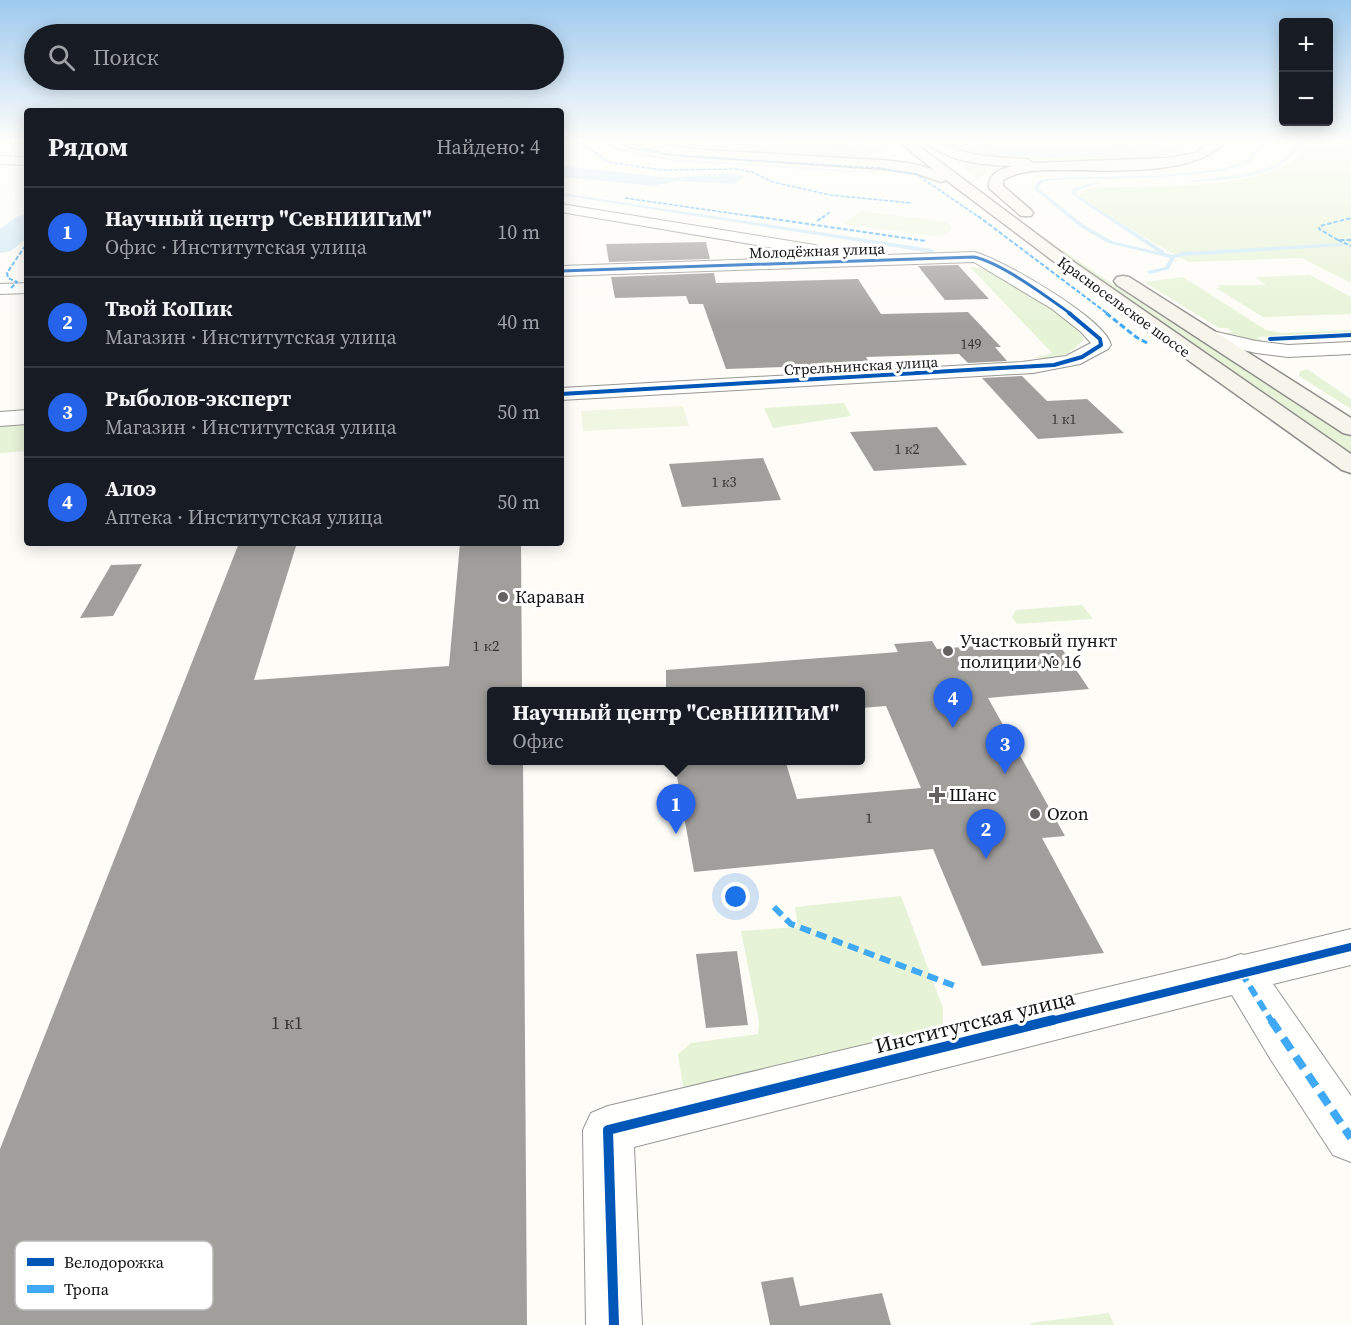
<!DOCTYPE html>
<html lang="ru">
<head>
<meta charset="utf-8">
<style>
  :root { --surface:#171b24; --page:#242831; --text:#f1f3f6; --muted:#9ea1a6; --line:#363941; --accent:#2563eb }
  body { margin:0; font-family:"Source Serif 4",serif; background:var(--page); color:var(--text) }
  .controls { position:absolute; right:18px; top:18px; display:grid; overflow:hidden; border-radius:6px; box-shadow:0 3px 15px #0003 }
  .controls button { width:54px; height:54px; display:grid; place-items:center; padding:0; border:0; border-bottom:2px solid var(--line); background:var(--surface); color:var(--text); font:30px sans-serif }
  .you { position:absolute; left:736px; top:897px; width:21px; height:21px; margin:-15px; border:4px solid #fff; border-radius:50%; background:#1a73e8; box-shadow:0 0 0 9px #1a73e833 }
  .badge { display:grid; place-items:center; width:39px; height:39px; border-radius:50%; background:var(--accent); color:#fff; font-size:20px; font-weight:700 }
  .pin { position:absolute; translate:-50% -50px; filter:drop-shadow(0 2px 3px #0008) }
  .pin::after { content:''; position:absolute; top:32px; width:21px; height:18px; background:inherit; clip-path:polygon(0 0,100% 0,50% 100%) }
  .popup { position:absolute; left:487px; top:687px; width:378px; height:78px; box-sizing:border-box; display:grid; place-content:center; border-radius:6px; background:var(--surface); filter:drop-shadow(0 2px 4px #0005); font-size:20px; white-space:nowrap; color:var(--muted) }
  .popup b { font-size:22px; color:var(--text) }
  .popup::after { content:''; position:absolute; left:50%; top:100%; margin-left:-12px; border:12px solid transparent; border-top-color:var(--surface) }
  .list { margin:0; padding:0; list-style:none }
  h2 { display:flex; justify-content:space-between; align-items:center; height:78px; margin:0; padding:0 24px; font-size:26px }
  h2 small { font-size:20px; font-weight:400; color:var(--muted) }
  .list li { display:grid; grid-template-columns:39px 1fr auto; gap:18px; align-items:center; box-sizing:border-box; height:90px; padding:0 24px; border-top:2px solid var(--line) }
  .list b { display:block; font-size:22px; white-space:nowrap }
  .list p { margin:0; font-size:20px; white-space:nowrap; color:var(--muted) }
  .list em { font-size:20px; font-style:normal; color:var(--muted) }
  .icon { flex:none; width:33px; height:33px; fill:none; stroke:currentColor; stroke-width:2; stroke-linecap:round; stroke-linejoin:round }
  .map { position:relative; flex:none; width:1351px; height:1325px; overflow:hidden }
  .search { position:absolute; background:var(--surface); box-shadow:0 3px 15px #0003; left:24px; top:24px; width:540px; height:66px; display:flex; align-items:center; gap:15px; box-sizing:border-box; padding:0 21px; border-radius:33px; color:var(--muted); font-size:22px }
  .panel { position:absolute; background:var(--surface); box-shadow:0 3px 15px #0003; left:24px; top:108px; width:540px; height:438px; border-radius:6px }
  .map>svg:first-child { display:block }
</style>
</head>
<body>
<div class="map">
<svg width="1351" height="1325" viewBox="0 0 1351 1325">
  <rect width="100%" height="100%" fill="#fdfcf7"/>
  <g fill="#e7f3d7">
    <path d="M656,140H885L888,143C887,146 887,149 884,151C864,167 686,148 656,140Z"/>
    <path d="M933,140H1190L1191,141L1183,151L1146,158L1024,161L978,158L944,148Z"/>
    <path d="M1322,140H1351V283L1302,258L1188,262L1081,201L1079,194L1089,188C1141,185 1256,192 1296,158C1300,155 1303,147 1306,143Z"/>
    <path d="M954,161L1024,167L995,171L977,178Z"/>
    <path d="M994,205H998C1113,287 1231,362 1351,437V453L1182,339Z"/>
    <path d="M970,267C1002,268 1068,312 1084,339C1070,356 1056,360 1034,358L1052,353Z"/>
    <path d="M1310,275L1351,297V314L1263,317L1216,288H1220L1217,285H1266L1255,277Z"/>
    <path d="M1183,277L1266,330L1281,333L1351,330V332L1257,337L1268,345L1229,336L1226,333L1233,332L1227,328H1219L1144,282Z"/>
    <path d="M1307,369L1351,399V409L1299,376L1300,371Z"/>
    <path d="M844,403L851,416L773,428L764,408Z"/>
    <path d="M27,421V451L0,453V423Z"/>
    <path d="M1082,605L1093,619L1017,624L1012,617L1016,610Z"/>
    <path d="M901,896L943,1008V1023L936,1037L683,1087L678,1054L691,1043L758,1034L759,1022L741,931L798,927L795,907Z"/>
    <path d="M1109,1313L1114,1325H1031L1030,1323Z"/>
  </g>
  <g fill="#f0f6e1">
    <path d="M861,211L946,222L951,226V230L941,236H933L843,224Z"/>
    <path d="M683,406L689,426L583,431L581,411Z"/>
  </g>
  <path fill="#cde8f7" d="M563,166L672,178L728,173L745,176L734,184L677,181L654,186L561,177V167Z"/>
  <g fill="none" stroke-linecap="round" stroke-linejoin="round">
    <g fill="#cde8f7" fill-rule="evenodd">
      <path d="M595,140H601L621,149L673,159L875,172L873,173L673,161L619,151Z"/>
      <path d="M694,140H722L844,148L855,147L856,145L853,140H857L860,145L857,149L844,150Z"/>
      <path d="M970,140H975L993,150L1054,153L1108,151L1132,148L1168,140C1132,156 1029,162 991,152C983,150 976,145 970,140Z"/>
      <path d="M1265,140H1270L1248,163L1223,171L1164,177L1053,180L1043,182L1038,188L1084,225L1112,241L1158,252L1071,194L1074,188L1097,182V184L1078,190L1075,194L1164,251V253L1173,255L1183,252L1342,243L1344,246L1183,256L1175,258L1169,269L1150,274L1147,272L1148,271L1165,267L1170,258L1108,243L1080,227L1033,188L1040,180L1053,178L1164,175L1222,169L1246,161Z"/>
      <path d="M1301,140H1307C1297,147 1292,157 1283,163C1258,180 1220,180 1191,182L1189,181L1238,175L1271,167L1283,160Z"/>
      <path d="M561,193L932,249L935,251L932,253L561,195Z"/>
    </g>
    <path fill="#cde8f7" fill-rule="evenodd" d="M27,214V238L11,251L0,253V229L16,217Z"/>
  </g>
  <g fill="#a19f9c">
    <path d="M706,242L710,259L609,262L606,244Z"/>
    <path d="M958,265L989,299L945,300L918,266Z"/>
    <path d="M714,273L716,283L858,279L881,314L968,312L1001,347H995L1007,361L968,363L959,354L866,357L870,364L726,369L703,304H689L686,296L615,298L611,277Z"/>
    <path d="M1022,376L1047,401L1087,399L1124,433L1038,439L982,378Z"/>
    <path d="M937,427L967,465L874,471L850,432Z"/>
    <path d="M763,458L781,500L682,507L669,464Z"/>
    <path d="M239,543H297L254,680L449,666L460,543H521L522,692H492V760H523L527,1325H0V1149Z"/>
    <path d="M142,564L113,616L80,618L111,565Z"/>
    <path d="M1056,640L1089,689L988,698L1065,836L1042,838L1104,953L982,966L933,849L694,872L674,760H785L797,799L921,788L886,706L861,708V692H666V670L898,652L894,644L932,641L937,649Z"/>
    <path d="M737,951L748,1025L706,1028L696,954Z"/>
    <path d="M793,1277L800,1306L882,1293L891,1325H770L761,1282Z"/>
  </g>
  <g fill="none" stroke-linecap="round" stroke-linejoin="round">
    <defs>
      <g id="minor">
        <path d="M0,156L27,157V165L0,164Z"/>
        <path d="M561,204L815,245L823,250L815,255L561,212Z"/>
        <path d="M974,252C1000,258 1106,319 1111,345L1108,349L1080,364L1033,373L561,400V388L1022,362L1066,356L1091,343L1080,331L1052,309L974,262L561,276V266Z"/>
        <path d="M27,283V293L0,294V284Z"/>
        <path d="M1208,330L1256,341L1288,345L1351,342V354L1288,357L1256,353L1201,340L1199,336L1201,332Z"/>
        <path d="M27,410V424L0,426V412Z"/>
        <path d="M1351,929V965L1273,984L1351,1096V1162L1333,1155L1271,1060L1232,995L634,1147L642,1325H586L583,1130L591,1113L608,1106L1226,959L1241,954L1244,955Z"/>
      </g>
      <g id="secondary">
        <path d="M620,140C649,140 677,148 706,150C752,153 798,155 843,158C873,160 906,159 934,170L897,140H911L1074,262L1351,454V473L1342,470L1118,310L946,180L941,182L918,174L886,169L667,154Z"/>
        <path d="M923,140C943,140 951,149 969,153C988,158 1008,158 1027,159L1033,163L1167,158L1195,153L1214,140H1227C1197,177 1110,170 1066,170C1046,170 1021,169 1003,180V186L1031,210L1033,213L1031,216H1021L989,188C988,173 1001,169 1013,166C984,165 945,162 923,140Z"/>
        <path d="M1123,276L1129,277L1351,418V435L1343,433L1117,285L1114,281L1117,277Z"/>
      </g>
    </defs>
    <use href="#minor" stroke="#979795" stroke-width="2"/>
    <use href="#secondary" stroke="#8e8d8b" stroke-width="3"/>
    <use href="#minor" fill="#fffffe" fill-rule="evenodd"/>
    <use href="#secondary" fill="#f6f4eb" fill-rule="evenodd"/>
    <g stroke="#3fa9f5" stroke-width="1.5" stroke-dasharray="4 1.5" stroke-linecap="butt">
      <path d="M577,140L608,162L662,170L736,169L752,172L773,182L830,195L912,203"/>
      <path d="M609,140L635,149L681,156L879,168L916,174L980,218"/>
      <path d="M625,198L764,218"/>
      <path d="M822,218L830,212"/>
    </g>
    <g stroke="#3fa9f5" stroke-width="2" stroke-dasharray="4.5 2" stroke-linecap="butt">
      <path d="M753,216L926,241"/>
      <path d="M978,216L1108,314"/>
      <path d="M817,221L824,216"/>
      <path d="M1338,240L1319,229L1320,226L1351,218"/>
      <path d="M1351,240H1338L1351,246"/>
      <path d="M11,288L17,282L8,278L7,273L27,243"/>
    </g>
    <path stroke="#3fa9f5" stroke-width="3" stroke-dasharray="6 3" stroke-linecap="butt" d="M1106,313L1136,337L1149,344"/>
    <g stroke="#3fa9f5" stroke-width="6" stroke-dasharray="11 6" stroke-linecap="butt">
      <path d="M774,907L791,924L955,986"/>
      <path d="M1241,972L1272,1022"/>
    </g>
    <path stroke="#3fa9f5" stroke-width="8" stroke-dasharray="14 8" stroke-linecap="butt" d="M1271,1020L1351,1138"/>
    <defs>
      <path id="cycleway-far3" d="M561,271L974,257C1002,263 1047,297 1071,314"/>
      <g id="cycleway-far2">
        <path d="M1270,339L1351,335"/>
        <path d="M561,394L1054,365L1082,357L1101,345L1100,339L1069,313"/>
      </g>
      <path id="cycleway-far1" d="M1047,1022L1351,947"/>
      <path id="cycleway" d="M614,1325L608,1130L1053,1020"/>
    </defs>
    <use href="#cycleway-far3" stroke="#fff" stroke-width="5"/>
    <use href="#cycleway-far2" stroke="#fff" stroke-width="6"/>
    <use href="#cycleway-far1" stroke="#fff" stroke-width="11"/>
    <use href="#cycleway" stroke="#fff" stroke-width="14"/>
    <use href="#cycleway-far3" stroke="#0057b8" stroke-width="3"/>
    <use href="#cycleway-far2" stroke="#0057b8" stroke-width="4"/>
    <use href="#cycleway-far1" stroke="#0057b8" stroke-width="8"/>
    <use href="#cycleway" stroke="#0057b8" stroke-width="10"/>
  </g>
  <linearGradient id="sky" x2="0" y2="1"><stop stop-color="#9dc9ee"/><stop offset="0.43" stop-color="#fefefb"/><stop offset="1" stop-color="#fefefb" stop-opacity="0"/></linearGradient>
  <rect width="1351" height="326" fill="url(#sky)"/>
  <g fill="#646362" stroke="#fff" stroke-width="2">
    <circle cx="503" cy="597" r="6"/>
    <circle cx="948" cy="651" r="6"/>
    <path d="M934 786h6v6h6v6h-6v6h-6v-6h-6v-6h6z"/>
    <circle cx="1035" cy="814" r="6"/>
  </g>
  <g text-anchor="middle" stroke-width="6" stroke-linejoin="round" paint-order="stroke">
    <g font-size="14" fill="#353434">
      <text x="971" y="349">149</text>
      <text x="1064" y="424">1 к1</text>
      <text x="907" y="454">1 к2</text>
      <text x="724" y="487">1 к3</text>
    </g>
    <g font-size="15" fill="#111" stroke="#fff">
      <text transform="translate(817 251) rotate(-2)" y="5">Молодёжная улица</text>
      <text transform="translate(1124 307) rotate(36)" y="5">Красносельское шоссе</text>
      <text transform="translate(861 366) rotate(-3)" y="5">Стрельнинская улица</text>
    </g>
    <g font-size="15" fill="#353434">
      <text x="486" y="651">1 к2</text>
      <text x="869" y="823">1</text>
    </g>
    <g font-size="18" fill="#111" stroke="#fff" text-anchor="start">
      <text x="515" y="603">Караван</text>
      <text x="960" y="647">Участковый пункт<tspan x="960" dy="21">полиции № 16</tspan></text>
      <text x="949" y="801">Шанс</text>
      <text x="1047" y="820">Ozon</text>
    </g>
    <g font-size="18" fill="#353434">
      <text x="287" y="1029">1 к1</text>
    </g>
    <g font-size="21" fill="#111" stroke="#fff">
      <text transform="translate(975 1022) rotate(-14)" y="7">Институтская улица</text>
    </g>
  </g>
  <rect x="15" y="1241" width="198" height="69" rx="9" fill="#fff" stroke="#b8b8b8" stroke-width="1.5"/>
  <rect x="27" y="1258" width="27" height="8" fill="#0057b8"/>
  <rect x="27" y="1285" width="27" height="8" fill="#3fa9f5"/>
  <g font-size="16" fill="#111">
    <text x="64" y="1268">Велодорожка</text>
    <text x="64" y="1295">Тропа</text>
  </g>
</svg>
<div class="controls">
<button>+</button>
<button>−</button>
</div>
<div class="you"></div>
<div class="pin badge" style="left:676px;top:834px">1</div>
<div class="popup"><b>Научный центр &quot;СевНИИГиМ&quot;</b>Офис</div>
<div class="pin badge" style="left:986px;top:859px">2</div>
<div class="pin badge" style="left:1005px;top:774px">3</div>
<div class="pin badge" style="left:953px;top:728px">4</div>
<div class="search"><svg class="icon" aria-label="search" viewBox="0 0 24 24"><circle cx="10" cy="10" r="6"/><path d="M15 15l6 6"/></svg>Поиск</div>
<section class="panel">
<h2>Рядом<small>Найдено: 4</small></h2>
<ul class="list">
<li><span class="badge">1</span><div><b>Научный центр &quot;СевНИИГиМ&quot;</b><p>Офис · Институтская улица</p></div><em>10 m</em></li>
<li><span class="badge">2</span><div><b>Твой КоПик</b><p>Магазин · Институтская улица</p></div><em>40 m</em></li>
<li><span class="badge">3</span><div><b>Рыболов-эксперт</b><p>Магазин · Институтская улица</p></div><em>50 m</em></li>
<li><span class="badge">4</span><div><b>Алоэ</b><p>Аптека · Институтская улица</p></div><em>50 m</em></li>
</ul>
</section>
</div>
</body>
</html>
